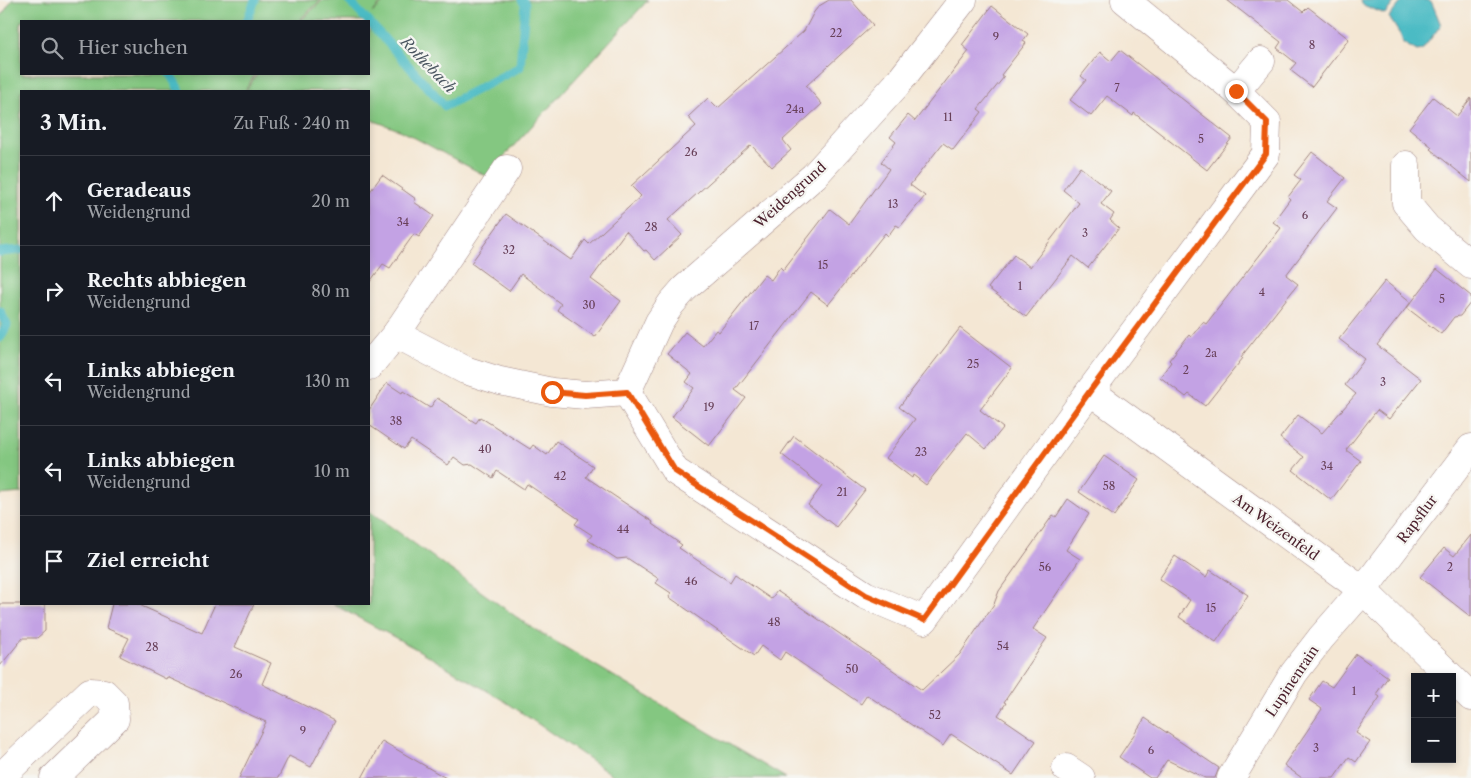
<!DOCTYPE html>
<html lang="de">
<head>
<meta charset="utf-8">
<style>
  :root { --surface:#171b24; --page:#242831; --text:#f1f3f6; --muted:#9ea1a6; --line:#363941 }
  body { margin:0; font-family:"Libre Caslon Text",serif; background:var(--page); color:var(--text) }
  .controls { position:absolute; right:15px; bottom:15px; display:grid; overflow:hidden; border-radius:0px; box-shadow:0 2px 8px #0003 }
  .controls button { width:45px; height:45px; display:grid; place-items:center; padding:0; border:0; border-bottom:1px solid var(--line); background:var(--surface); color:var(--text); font:25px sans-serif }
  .stop { position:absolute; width:15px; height:15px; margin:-11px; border:4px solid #ea580c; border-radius:50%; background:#fff }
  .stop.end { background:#ea580c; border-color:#fff; box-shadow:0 1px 5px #0008 }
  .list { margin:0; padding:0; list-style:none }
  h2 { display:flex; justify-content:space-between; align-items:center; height:65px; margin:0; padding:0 20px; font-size:21px }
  h2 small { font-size:16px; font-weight:400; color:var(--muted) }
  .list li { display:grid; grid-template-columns:32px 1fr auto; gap:15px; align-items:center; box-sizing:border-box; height:90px; padding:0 20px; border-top:1px solid var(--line) }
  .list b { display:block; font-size:19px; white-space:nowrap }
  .list p { margin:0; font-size:16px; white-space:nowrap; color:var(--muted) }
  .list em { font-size:16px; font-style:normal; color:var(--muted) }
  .icon { flex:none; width:28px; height:28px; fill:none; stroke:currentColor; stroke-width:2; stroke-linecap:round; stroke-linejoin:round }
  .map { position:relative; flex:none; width:1471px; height:778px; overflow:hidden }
  .search { position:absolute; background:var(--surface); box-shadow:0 2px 8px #0003; left:20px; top:20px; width:350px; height:55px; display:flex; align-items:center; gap:12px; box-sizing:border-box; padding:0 18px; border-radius:0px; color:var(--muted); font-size:19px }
  .panel { position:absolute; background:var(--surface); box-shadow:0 2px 8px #0003; left:20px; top:90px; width:350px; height:515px; border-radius:0px }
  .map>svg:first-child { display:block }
</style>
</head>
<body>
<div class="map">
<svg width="1471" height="778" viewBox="0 0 1471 778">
  <rect width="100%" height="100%" fill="#f6f6f2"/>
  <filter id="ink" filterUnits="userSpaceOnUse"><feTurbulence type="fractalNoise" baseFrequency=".02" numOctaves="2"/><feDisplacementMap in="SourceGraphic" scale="10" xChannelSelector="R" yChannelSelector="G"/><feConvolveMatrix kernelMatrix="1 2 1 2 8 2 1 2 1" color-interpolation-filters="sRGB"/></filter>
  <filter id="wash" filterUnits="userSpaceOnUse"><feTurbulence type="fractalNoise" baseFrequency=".0096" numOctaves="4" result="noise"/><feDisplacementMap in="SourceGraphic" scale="20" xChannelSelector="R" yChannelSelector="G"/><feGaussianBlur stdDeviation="1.12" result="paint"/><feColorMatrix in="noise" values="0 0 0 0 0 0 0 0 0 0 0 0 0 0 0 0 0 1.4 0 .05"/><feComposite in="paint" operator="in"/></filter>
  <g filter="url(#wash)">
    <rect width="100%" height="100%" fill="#f4e7d4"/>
    <g fill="#84c781" stroke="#677356">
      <path d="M12,0H321L298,21H21V74H255L245,91H21V493L0,495V18Z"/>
      <path d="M323,0H384L372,13L386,0H648L508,152L488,177L402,131L369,119V91H246L257,74H369V21H300Z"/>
      <path d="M369,511L529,626L786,778H617L506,702L418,650L333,604H369Z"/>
    </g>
    <g fill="#4cbbc4" stroke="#4b6d78">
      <path d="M1360,0H1396L1385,14L1361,4Z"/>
      <path d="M1403,0H1427L1432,3L1441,25L1422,50L1417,51L1403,43L1401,36L1389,17Z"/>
    </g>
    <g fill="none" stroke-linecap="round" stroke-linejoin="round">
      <g stroke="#4cbbc4" stroke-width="9">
        <path d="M348,0L368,21"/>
        <path d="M247,21L255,0"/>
        <path d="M369,22L445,106L520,67L525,4L522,0"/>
        <path d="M170,74L180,91"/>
        <path d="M0,252L21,250"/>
        <path d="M0,311L7,325L0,338"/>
      </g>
    </g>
    <g id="blocks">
      <g fill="#c3a2e4">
        <path d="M829,0H851L873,25L806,86L822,104L783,140L791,150L772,167L751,145L668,220L682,235L655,260L646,250L644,251L626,231L591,279L621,301L595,337L557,310L561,304L521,274L509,291L471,263L506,214L571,260L585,240L589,244L641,196L631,186L696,126L688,117L708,98L718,108L804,31L814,12L819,6Z"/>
        <path d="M1227,0H1288L1303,12L1308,7L1349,39L1312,87L1290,70L1296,63L1277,48L1281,42Z"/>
        <path d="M992,6L1028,34L1023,41L1026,43L1001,75L1004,77L978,109L982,112L953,150L943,143L910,185L925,196L900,227L896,225L888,236L885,233L828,305L811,292L735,390L746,398L709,446L672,417L694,388L686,382L692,374L667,354L685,332L703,346L716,330L719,332L764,275L771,280L780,267L783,270L830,209L849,224L889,169L881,162L896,142L890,137L908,115L915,121L969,51L962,45Z"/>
        <path d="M1120,50L1232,138L1207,170L1134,113L1133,116L1107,96L1091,116L1070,100L1086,80L1081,76L1100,52L1111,61Z"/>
        <path d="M1433,97L1457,116L1471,98V182L1430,149L1432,147L1409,128Z"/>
        <path d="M1312,152L1345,178L1327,201L1337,208L1286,275L1298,284L1241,357L1243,358L1205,406L1189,394L1186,397L1160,377L1171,362L1169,360L1189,335L1191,337L1203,322L1206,324L1281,228L1273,222L1290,199L1288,197L1301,180L1294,175Z"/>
        <path d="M1080,167L1111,191L1101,204L1114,214L1110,220L1119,228L1088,268L1073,256L1026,317L988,288L1014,255L1030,267L1079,203L1063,190Z"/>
        <path d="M382,175L416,199L414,202L434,216L419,237L414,234L390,268L383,264L369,283V193Z"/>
        <path d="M1437,269L1471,296V302L1460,316L1454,317L1441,334L1407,308Z"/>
        <path d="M1385,281L1411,302L1377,345L1421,379L1389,419L1377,410L1346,450L1361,461L1331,500L1293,470L1304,457L1280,438L1298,415L1322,433L1356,394L1345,385L1365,359L1339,339Z"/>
        <path d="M960,328L1012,368L980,410L1003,428L986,449L967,433L926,485L913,475L912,478L886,458L915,419L899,407Z"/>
        <path d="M387,383L402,393L403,391L430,408L437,398L476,423L480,417L530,449L533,445L547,455L556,441L593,466L586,477L653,522L652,524L682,545L679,548L730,582L735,574L771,599L777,591L922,690L960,654L994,604L999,591L1053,515L1056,517L1068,499L1089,514L1066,550L1080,559L1033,629L1047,638L1004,702L1006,703L998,715L1036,741L1013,775L951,734L943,746L867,695L861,704L785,652L780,660L761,646L754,656L669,597L671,593L656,583L659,579L627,558L617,559L588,540L592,535L575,524L579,519L527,484L524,489L497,471L493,478L472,464L465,465L454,457L448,465L411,440L404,449L369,425V410Z"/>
        <path d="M794,436L865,490L836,527L808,505L822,486L781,454Z"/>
        <path d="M1104,456L1139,480L1114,516L1079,492Z"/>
        <path d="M1471,535V617L1420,577L1444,548L1454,556Z"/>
        <path d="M1175,556L1206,577L1210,570L1248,595L1216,642L1179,617L1190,600L1159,579Z"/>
        <path d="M0,604H45V631L37,638H23L0,666Z"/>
        <path d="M112,604H137L202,633L215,604H254L235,647L271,663L262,684L335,721L311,767L289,756L278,778H239L266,722L167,677L166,679L120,656L129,638L106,628Z"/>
        <path d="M1356,654L1388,677L1376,694L1380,697L1356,733L1370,742L1356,762L1349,757L1334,778H1302L1284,765L1322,709L1309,700L1322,681L1332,687Z"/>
        <path d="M1145,718L1219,768L1215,778H1205L1167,760L1155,778H1150L1119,757Z"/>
        <path d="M382,741L446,778H362Z"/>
      </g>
    </g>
  </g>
  <g filter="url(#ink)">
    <use href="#blocks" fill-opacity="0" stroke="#9f8380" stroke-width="1"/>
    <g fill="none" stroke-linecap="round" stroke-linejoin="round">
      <defs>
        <g id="minor">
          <path d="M963,0L899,82L814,176L684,289L671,304L659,322L627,392L675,471L865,595L924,620L1090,391L1266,154L1267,122L1236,91L1125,0"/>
          <path d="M1236,91L1261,61"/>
          <path d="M1406,165V203L1427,228L1471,265"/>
          <path d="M396,334L465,370L500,381L552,392L585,395L627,392"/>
          <path d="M369,366L396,334L507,169"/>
          <path d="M1090,391L1363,590L1451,677"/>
          <path d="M1452,678L1471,697"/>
          <path d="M1066,768L1081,778"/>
          <path d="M4,778L6,772L90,692L104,693L114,703L115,719L54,778"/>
          <path d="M1231,778L1294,673L1321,638L1363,590L1471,448"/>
        </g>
      </defs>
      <use href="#minor" stroke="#9f8380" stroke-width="29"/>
      <use href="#minor" stroke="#fff" stroke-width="28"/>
    </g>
  </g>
  <g fill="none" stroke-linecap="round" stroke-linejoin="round" filter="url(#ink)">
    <path stroke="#ea580c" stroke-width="6" d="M552,392L585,395L627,392L675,471L866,595L924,620L1090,391L1266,154L1267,122L1236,91"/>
  </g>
  <g text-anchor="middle" stroke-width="4.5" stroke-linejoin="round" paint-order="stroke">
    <g font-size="11" fill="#684059">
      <text x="836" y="37">22</text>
      <text x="996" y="41">9</text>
      <text x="1312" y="49">8</text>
      <text x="1117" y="92">7</text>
      <text x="795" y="113">24a</text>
      <text x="948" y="121">11</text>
      <text x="1201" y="143">5</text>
      <text x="691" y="156">26</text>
      <text x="893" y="208">13</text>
      <text x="1305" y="219">6</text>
      <text x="403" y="226">34</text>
      <text x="651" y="231">28</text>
      <text x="1085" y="237">3</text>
      <text x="509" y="254">32</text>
      <text x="823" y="269">15</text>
      <text x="1020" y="290">1</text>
      <text x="1262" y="296">4</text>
      <text x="1442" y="303">5</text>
      <text x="589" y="309">30</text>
      <text x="754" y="330">17</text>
      <text x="1211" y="357">2a</text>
      <text x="973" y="368">25</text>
      <text x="1186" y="374">2</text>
      <text x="1383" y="386">3</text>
      <text x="709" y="411">19</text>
      <text x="396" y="425">38</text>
      <text x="485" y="453">40</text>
      <text x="921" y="456">23</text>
      <text x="1327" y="470">34</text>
      <text x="560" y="480">42</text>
      <text x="1109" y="490">58</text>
      <text x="842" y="496">21</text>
      <text x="623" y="533">44</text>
      <text x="1045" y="571">56</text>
      <text x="1450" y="571">2</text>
      <text x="691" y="585">46</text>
      <text x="1211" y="612">15</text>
      <text x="774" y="626">48</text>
      <text x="1003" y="650">54</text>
      <text x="152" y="651">28</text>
      <text x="852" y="673">50</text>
      <text x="236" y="678">26</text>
      <text x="1354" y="695">1</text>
      <text x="935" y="719">52</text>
      <text x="303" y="735">9</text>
      <text x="1316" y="752">3</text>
      <text x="1151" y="754">6</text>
    </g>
    <g font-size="14" fill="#4a1f2b" stroke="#f6f6f2">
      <text transform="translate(790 195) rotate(-42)" y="5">Weidengrund</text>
      <text transform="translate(1417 519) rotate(-53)" y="5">Rapsflur</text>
      <text transform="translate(1276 527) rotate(36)" y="5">Am Weizenfeld</text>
      <text transform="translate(1292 681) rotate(-56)" y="5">Lupinenrain</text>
    </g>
    <g font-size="15" font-style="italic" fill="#4b5661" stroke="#f6f6f2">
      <text transform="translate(428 65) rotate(46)" y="5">Rothebach</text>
    </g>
  </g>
</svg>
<div class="controls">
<button>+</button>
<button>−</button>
</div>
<div class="stop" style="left:552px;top:392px"></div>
<div class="stop end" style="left:1236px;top:91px"></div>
<div class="search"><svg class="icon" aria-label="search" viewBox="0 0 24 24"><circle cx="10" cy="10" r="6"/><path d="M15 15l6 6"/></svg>Hier suchen</div>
<section class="panel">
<h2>3 Min.<small>Zu Fuß · 240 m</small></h2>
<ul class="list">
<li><svg class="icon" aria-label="ahead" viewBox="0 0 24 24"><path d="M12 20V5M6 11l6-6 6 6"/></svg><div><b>Geradeaus</b><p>Weidengrund</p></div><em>20 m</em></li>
<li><svg class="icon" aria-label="right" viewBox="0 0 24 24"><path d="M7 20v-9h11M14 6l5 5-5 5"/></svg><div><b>Rechts abbiegen</b><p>Weidengrund</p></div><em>80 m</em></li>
<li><svg class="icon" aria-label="left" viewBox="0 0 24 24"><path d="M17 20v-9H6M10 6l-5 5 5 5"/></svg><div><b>Links abbiegen</b><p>Weidengrund</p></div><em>130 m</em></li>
<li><svg class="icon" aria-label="left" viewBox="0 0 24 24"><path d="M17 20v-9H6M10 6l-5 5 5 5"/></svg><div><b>Links abbiegen</b><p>Weidengrund</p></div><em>10 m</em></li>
<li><svg class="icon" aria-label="arrive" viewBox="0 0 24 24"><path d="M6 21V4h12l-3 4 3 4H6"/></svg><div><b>Ziel erreicht</b></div></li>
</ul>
</section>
</div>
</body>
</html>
